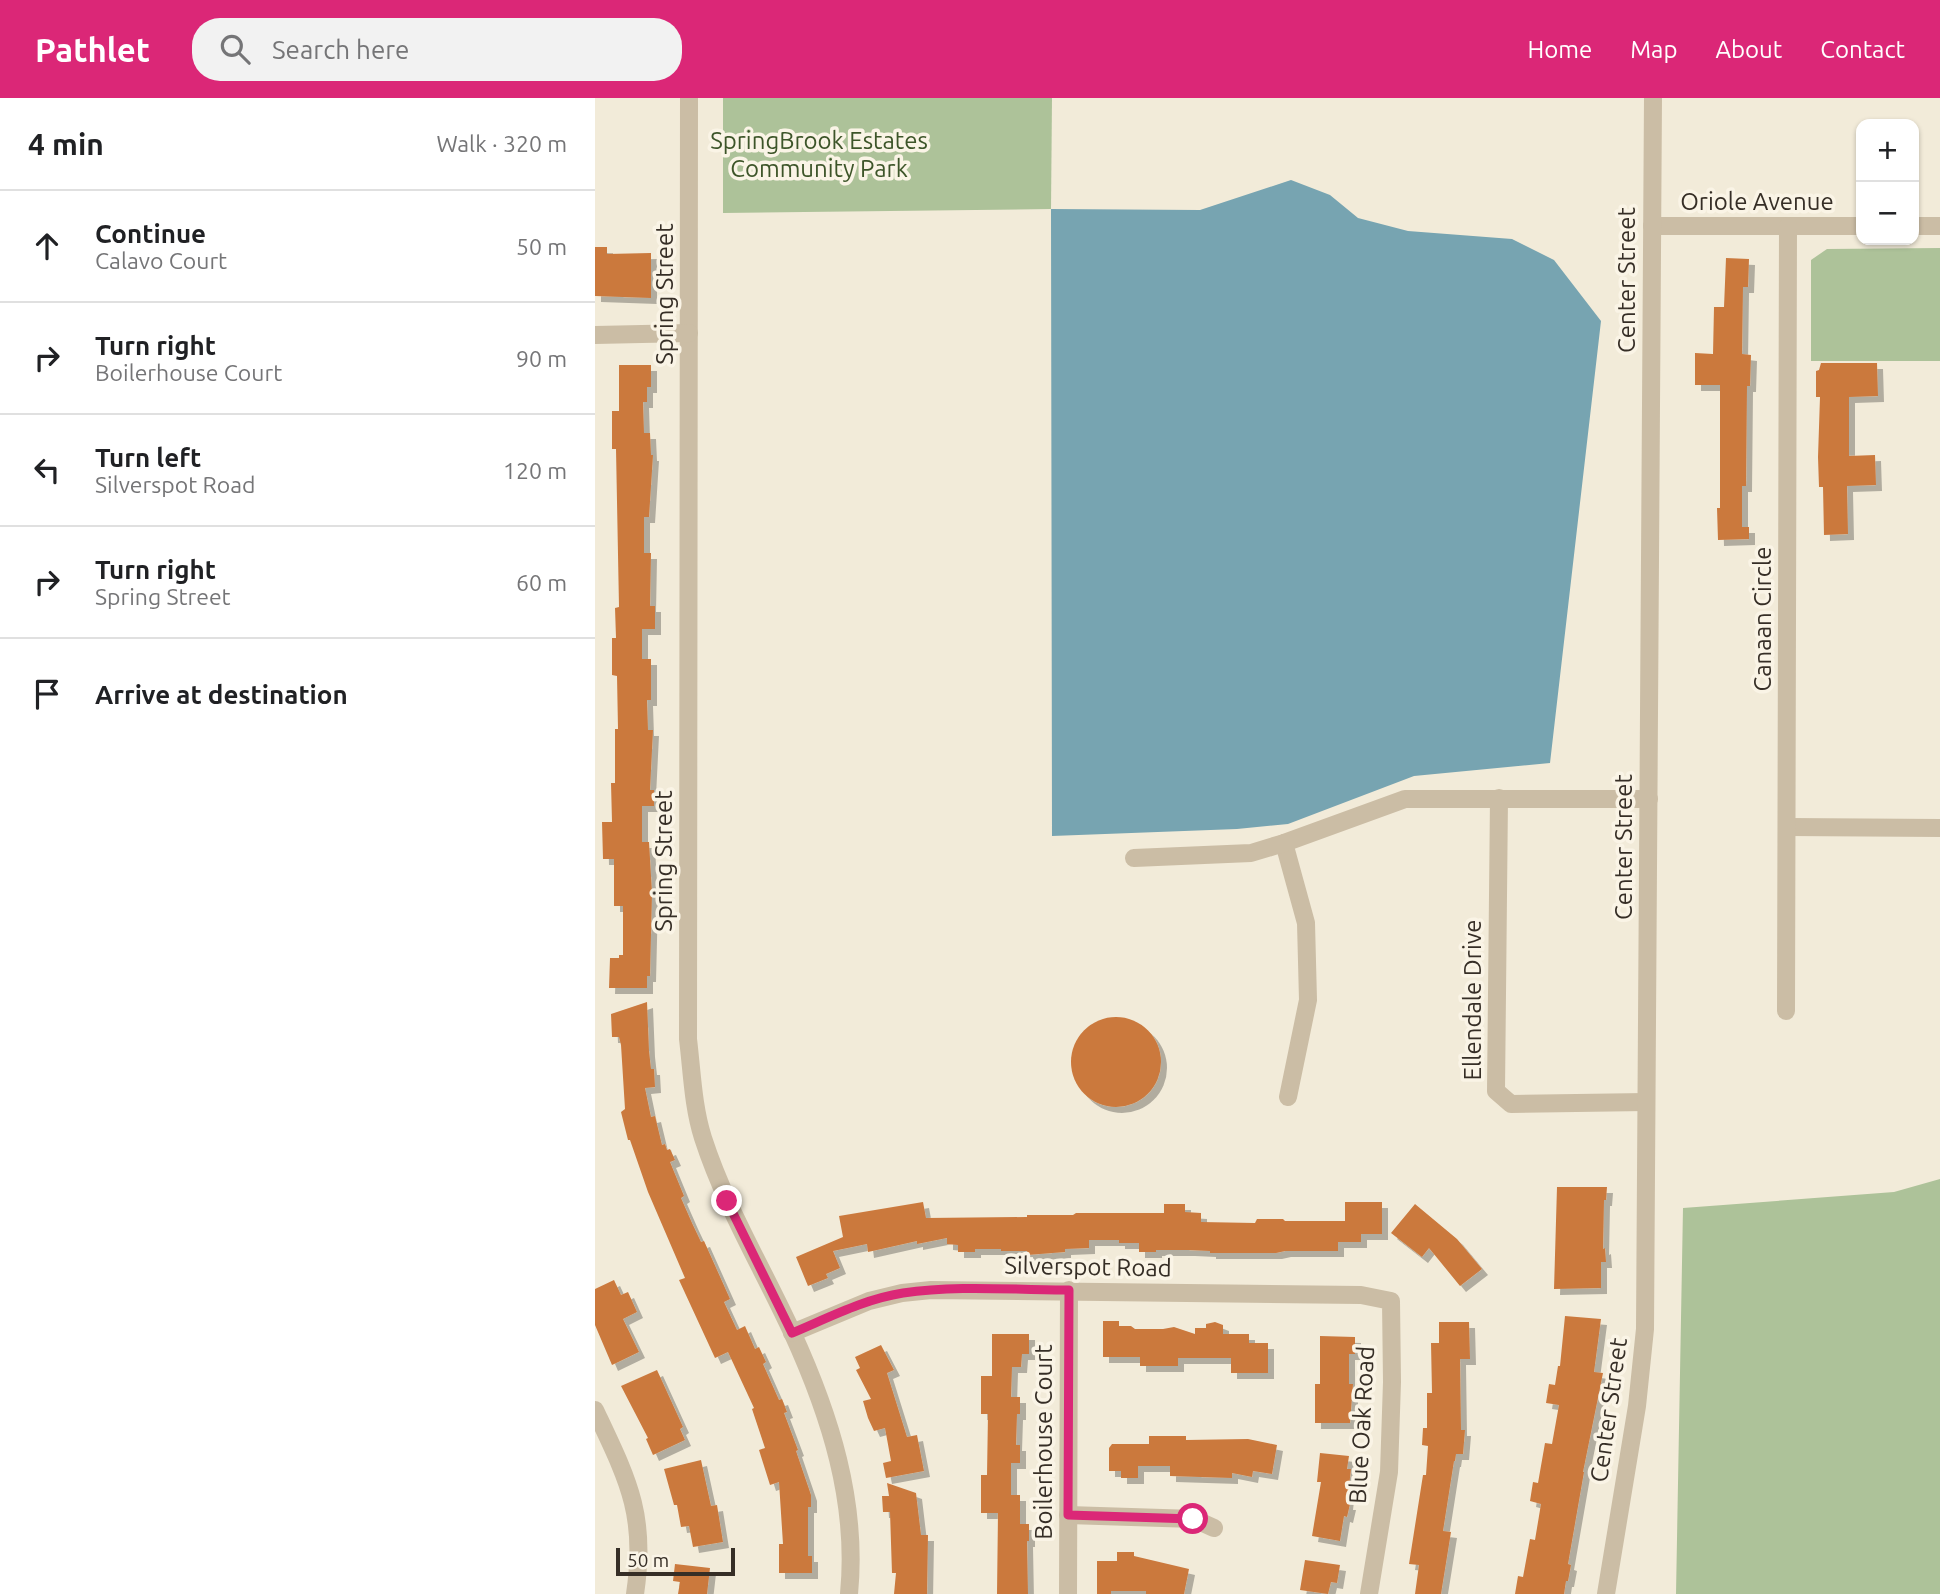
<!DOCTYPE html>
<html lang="en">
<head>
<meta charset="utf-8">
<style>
  :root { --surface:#fff; --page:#f2f2f2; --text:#202124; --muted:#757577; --line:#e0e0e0; --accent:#db2777 }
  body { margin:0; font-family:Ubuntu,sans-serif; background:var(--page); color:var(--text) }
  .controls { position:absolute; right:21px; top:21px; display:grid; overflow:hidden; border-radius:14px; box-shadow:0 2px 5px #0004 }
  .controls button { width:63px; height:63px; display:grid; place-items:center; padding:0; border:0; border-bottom:2px solid var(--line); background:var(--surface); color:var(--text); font:35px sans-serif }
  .scale { position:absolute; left:21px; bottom:18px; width:119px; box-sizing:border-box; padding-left:7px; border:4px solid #362e26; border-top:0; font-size:19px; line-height:24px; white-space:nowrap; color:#362e26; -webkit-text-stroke:5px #faf4e6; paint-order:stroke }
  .stop { position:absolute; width:21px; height:21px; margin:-16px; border:5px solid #db2777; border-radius:50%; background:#fff }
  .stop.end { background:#db2777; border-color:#fff; box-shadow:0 2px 7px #0008 }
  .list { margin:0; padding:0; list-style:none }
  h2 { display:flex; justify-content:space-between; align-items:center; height:91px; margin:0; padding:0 28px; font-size:30px }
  h2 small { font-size:23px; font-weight:400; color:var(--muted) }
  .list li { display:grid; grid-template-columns:46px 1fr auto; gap:21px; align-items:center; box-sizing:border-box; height:112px; padding:0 28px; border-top:2px solid var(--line) }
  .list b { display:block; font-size:26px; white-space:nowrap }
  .list p { margin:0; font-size:23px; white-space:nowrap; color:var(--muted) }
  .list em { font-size:23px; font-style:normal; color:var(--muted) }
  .icon { flex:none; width:38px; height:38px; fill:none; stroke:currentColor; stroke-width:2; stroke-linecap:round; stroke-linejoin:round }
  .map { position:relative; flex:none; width:1345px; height:1496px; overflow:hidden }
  header { display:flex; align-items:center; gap:42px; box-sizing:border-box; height:98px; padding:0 35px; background:var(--accent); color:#fff }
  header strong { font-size:33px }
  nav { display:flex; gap:38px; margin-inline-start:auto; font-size:24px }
  .search { width:490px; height:63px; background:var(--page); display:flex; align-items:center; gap:18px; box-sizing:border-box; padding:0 24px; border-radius:28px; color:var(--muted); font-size:26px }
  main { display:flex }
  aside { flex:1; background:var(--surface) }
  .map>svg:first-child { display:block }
</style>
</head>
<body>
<header>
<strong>Pathlet</strong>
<div class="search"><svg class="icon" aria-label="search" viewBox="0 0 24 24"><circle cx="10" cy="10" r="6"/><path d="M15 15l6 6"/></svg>Search here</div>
<nav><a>Home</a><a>Map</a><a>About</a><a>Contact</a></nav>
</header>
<main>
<aside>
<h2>4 min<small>Walk · 320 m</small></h2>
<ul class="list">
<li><svg class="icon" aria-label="ahead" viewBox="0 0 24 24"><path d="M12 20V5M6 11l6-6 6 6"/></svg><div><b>Continue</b><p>Calavo Court</p></div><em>50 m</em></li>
<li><svg class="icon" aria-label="right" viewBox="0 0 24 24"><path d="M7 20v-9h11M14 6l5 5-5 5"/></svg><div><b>Turn right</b><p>Boilerhouse Court</p></div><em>90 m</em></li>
<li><svg class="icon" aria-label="left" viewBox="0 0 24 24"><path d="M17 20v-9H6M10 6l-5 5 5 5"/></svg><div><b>Turn left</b><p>Silverspot Road</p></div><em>120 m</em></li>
<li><svg class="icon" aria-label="right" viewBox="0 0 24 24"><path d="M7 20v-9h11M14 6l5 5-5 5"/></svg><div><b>Turn right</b><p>Spring Street</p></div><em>60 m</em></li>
<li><svg class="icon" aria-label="arrive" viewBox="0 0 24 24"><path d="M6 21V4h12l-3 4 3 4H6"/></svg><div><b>Arrive at destination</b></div></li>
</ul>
</aside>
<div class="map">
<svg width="1345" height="1496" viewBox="0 0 1345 1496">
  <defs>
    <filter id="shadow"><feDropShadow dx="6" dy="6" stdDeviation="0" flood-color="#0004"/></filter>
  </defs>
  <rect width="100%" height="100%" fill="#f2ebd9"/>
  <g fill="#adc299">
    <path d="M128,0H457L456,111L128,115Z"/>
    <path d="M1345,150V263H1216V162L1232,151Z"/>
    <path d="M1345,1081V1496H1081L1088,1110L1299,1094Z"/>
  </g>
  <path fill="#77a4b1" d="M696,82L735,97L763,120L813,133L917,141L959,162L1006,223L955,665L819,678L693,726L642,731L457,738L456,111L605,112Z"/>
  <g fill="#cb793e" filter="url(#shadow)">
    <path d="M0,149H12V156L56,155V200L0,198Z"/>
    <path d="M1131,160L1154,161L1153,189H1148L1147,256L1156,257L1155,288H1152L1151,388H1147V429H1154V441L1123,442L1122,410H1125V287H1100V255L1118,256L1119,209H1129Z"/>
    <path d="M1226,265H1282L1283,298L1254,299V358L1280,357L1281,387L1252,388L1253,436L1229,437L1228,389H1224L1223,359L1225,299H1221V273L1224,272Z"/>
    <path d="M24,267H56V289H52V304H48L49,335H55L56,357H58L54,419H49V455H56L55,508H60V531H47V561H56V602H52L53,632H58L55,692H59V708H47V744H54L57,795L55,878H52V890H14L15,860H24V857H28V808H19V761H8L7,724H17L16,685H20V631H23L22,578L17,577V540H21L20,510L24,509L21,351H17V313H24Z"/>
    <path d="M52,904L54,953L56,971H59L60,989L50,990L56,1019L60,1018L67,1047L70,1046L72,1052L75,1051L80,1062L75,1064L89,1098L86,1100L97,1125L106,1144L109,1143L135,1201L129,1204L142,1232L150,1228L160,1251L164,1249L171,1264L168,1266L184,1302L187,1301L192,1314L189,1315L203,1352L201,1353L216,1397V1409H213V1458H217V1475H184V1446H188L184,1384L175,1387L164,1352L170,1350L157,1311L159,1310L133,1254L120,1260L84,1182L90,1180L53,1094L35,1042H33L26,1014L30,1011L26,947L24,939H17L16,916Z"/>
    <circle cx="521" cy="964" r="45"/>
    <path d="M962,1089H1012L1011,1102H1009L1008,1151L1010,1150L1011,1164H1006V1190L959,1191Z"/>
    <path d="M328,1104L331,1120L432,1119V1117H478L481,1115H569V1106H590V1114L606,1115V1124L660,1125L662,1121H688L690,1123H750V1104H787V1136H766V1144H743V1153H690L681,1155H615V1153L594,1152H561V1154H544V1145H524V1142H494V1150L470,1151V1154L432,1157V1153H406V1151H380V1154H363V1147L352,1146V1140L322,1146V1143L273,1154L272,1146L238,1153L245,1170L231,1176L233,1180L213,1188L201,1159L248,1139L244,1118Z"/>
    <path d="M820,1106L862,1141L887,1171L865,1188L834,1150L827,1159L796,1135Z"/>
    <path d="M19,1182L26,1197L33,1194L42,1214L28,1221L44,1254L17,1267L0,1227V1191Z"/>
    <path d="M970,1218L1006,1221L999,1274L1008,1275L988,1374H989L973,1466L976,1467L973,1483H971L969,1496H920L923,1478L928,1479L935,1441L940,1442L946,1406L935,1403L938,1384L943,1385L950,1345L957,1346L964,1307L951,1305L954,1286L960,1287L963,1268H965Z"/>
    <path d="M508,1223H524V1228H536L540,1231H568L579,1229L600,1236V1230H611V1226L620,1224L628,1227V1236H654V1245H673V1275H636V1260H583V1268H545V1259H508Z"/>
    <path d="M844,1224H874L875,1261H865L866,1332H870L868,1356H861L860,1363H859L848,1433L856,1434L846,1496H820L824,1467L814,1466L828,1377H831L833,1348L827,1347L828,1330H832V1295H837L836,1245H844Z"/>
    <path d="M397,1236H434V1256H427L426,1269H417L416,1299H425V1316H422L421,1347H425V1365H416V1397H425V1426H434V1443H432L433,1496H402L403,1415H386V1377H392L393,1316H386V1278H397Z"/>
    <path d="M725,1238L760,1239V1256H754V1286H758L755,1325H720V1286H725Z"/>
    <path d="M286,1247L299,1272L292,1275L312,1339L322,1337L329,1373L291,1380L288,1365L296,1363L290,1330L279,1333L273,1320L268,1303L276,1301L261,1272L265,1270L260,1259Z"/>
    <path d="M62,1272L88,1329L85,1331L90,1342L58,1357L51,1341L53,1340L26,1288Z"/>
    <path d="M554,1338H591V1342L653,1341L682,1347L677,1376L658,1373L657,1379L637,1375V1380L575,1378V1368H543V1380H526V1373H514V1350L517,1346H554Z"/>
    <path d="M725,1355L754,1358L752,1371H756L752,1406H755L752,1419L749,1418L745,1443L717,1438L726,1384H722Z"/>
    <path d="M106,1362L116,1408L122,1407L128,1444L98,1449L94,1428L86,1429L82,1407H79L69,1371Z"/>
    <path d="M292,1385L321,1395L326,1437H333L332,1496H299L301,1475H297L295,1414H288L287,1398H294Z"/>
    <path d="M522,1454H539V1458L594,1471L589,1496H551V1493H516V1496H502V1463H522Z"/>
    <path d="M710,1462L745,1467L742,1485L736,1484L733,1496L705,1492Z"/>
    <path d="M80,1466L115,1470L112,1496H83L85,1484L78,1483Z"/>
  </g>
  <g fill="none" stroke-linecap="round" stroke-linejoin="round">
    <g stroke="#cbbda5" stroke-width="18">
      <path d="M94,0L93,941C97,974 98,1009 108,1040C130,1108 167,1169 197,1234C235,1317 263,1404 254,1496"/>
      <path d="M1057,128H1266"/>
      <path d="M1319,128H1345"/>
      <path d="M0,237L94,235"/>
      <path d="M904,700L901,993L916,1006L1051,1004"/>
      <path d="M1193,729L1345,730"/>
      <path d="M689,745L711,825L713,902L693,999"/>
      <path d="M539,760L656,755L689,745L810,701H1054"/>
      <path d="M1191,913L1193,128"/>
      <path d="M197,1235L274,1203L307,1195L336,1192L766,1197L796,1203L797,1284L794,1374L774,1496"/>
      <path d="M0,1312C33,1382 52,1417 40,1496"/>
      <path d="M473,1417L599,1421L619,1430"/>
      <path d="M473,1496L474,1192"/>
      <path d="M1011,1496L1042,1308L1050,1231L1058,0"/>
    </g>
  </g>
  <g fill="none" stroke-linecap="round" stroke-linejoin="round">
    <path stroke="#db2777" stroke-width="9" d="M132,1103L197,1235C233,1220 269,1201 308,1195C362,1187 420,1192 474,1192L473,1417L598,1421"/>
  </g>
  <g text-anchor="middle" stroke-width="7" stroke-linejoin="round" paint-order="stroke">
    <g font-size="24" fill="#3d5529" stroke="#faf4e6">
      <text x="224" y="51">SpringBrook Estates<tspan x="224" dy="28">Community Park</tspan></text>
    </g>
    <g font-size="24" fill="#362e26" stroke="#faf4e6">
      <text x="1162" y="112">Oriole Avenue</text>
      <text transform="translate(1032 182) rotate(-90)" y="8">Center Street</text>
      <text transform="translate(70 196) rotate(-90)" y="8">Spring Street</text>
      <text transform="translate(1168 521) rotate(-90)" y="8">Canaan Circle</text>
      <text transform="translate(1029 749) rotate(-90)" y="8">Center Street</text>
      <text transform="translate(69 763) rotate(-90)" y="8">Spring Street</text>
      <text transform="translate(878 902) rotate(-90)" y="8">Ellendale Drive</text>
      <text transform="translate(493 1169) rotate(1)" y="8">Silverspot Road</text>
      <text transform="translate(1014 1312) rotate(-82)" y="8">Center Street</text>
      <text transform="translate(767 1327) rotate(-87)" y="8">Blue Oak Road</text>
      <text transform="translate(449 1344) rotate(-90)" y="8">Boilerhouse Court</text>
    </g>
  </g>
</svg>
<div class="controls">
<button>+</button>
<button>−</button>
</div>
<div class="scale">50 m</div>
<div class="stop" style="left:598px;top:1421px"></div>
<div class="stop end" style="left:132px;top:1103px"></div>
</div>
</main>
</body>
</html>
